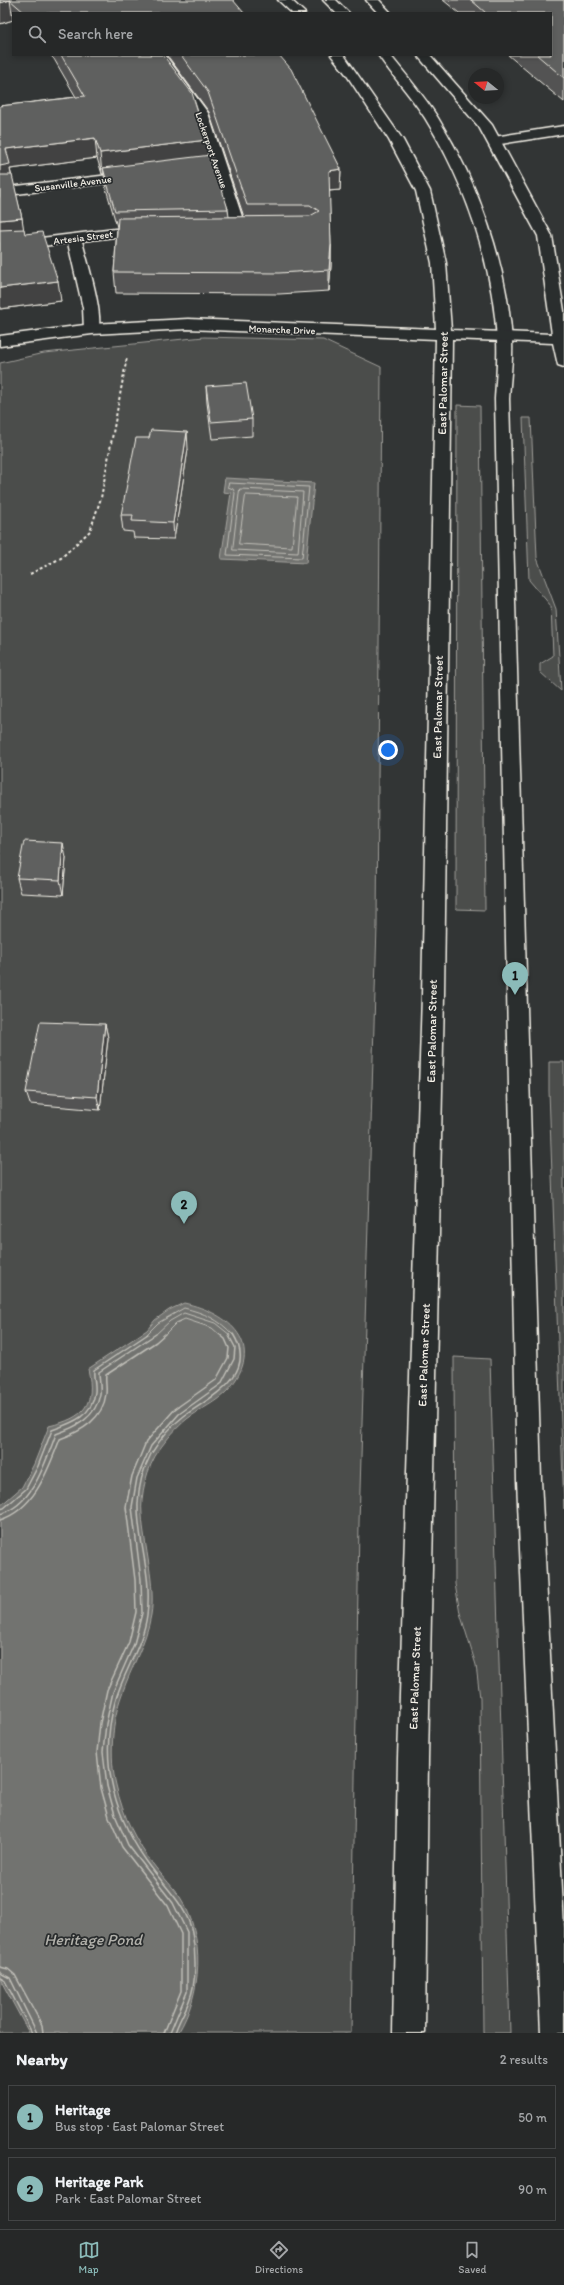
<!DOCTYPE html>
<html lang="en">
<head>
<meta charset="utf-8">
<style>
  :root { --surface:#262828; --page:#2e3030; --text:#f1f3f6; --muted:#a4a6a8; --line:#424445; --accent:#8bbbb9 }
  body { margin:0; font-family:Itim,sans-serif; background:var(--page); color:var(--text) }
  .compass { position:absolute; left:468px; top:68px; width:36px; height:36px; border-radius:50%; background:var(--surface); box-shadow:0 2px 6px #0003; rotate:288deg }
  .you { position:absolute; left:388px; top:750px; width:14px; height:14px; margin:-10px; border:3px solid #fff; border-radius:50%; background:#1a73e8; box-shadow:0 0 0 6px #1a73e833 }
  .badge { display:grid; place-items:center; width:26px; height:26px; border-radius:50%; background:var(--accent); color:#111; font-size:13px; font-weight:700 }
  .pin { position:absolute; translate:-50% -33px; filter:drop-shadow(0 1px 2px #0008) }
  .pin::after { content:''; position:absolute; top:21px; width:14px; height:12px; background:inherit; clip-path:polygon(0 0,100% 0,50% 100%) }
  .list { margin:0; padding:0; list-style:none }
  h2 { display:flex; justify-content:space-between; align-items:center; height:52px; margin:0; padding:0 16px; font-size:17px }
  h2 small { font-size:13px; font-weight:400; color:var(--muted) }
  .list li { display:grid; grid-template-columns:26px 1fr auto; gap:12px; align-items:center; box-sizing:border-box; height:64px; margin:0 8px 8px; padding:0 8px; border:1px solid var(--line); border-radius:0px }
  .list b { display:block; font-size:15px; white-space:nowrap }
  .list p { margin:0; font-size:13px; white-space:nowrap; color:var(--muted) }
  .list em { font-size:13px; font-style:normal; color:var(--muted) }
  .icon { flex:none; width:22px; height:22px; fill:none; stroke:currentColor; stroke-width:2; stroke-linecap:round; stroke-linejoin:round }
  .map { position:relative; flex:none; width:564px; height:2033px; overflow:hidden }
  .search { position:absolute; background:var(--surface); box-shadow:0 2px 6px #0003; left:12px; right:12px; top:12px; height:44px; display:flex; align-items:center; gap:10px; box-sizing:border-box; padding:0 14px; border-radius:0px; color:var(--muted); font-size:15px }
  .sheet { height:196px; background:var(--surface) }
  nav { display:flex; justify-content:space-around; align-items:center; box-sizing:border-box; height:56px; border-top:1px solid var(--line); background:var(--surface); font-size:11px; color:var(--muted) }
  nav a { display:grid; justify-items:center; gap:2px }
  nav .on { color:var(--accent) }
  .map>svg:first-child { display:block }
</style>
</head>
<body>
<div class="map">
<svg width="564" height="2033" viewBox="0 0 564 2033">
  <rect width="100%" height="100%" fill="#323535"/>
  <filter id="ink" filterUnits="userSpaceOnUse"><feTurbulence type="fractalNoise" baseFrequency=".025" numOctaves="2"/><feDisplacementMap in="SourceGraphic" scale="8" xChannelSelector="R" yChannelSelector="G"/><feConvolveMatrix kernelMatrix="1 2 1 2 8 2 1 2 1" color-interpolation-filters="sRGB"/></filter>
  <g filter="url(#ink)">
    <g fill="#4b4d4c" stroke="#a09f9a">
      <path d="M204,337L323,340L381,367L377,926L359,1523L351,2033H0V363L44,353Z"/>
      <path d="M457,405L480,406L485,910L456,909Z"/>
      <path d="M523,418H531L537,558L556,609L561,691L540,672V664L553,656L551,606L529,580Z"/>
      <path d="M549,1062H564V1509L549,1091Z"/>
      <path d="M454,1357L490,1359L510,2033H483L480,1698L476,1665L460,1613L455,1584Z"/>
    </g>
    <g fill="#727370" stroke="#a6a5a0">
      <path d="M225,478L314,483L306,563L221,559L231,493L223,492Z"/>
      <path d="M184,1303C230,1313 267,1345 228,1390C217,1402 200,1409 187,1419C177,1427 166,1440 159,1450C147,1467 140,1495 142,1515C144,1545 156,1587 151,1615C146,1644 131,1667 122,1694C112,1721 109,1757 116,1785C123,1816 136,1843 156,1868C164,1878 173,1887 180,1897C206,1937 202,1994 178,2033H29L0,1979V1506L22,1487L34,1464L49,1426C84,1418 96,1405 88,1369L147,1330L155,1320L169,1310Z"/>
    </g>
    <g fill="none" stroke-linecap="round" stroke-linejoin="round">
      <g stroke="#c0bfb8" stroke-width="1">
        <path d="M229,483L309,487L302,558L227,555L235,493L233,489L228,487Z"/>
        <path d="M240,489L303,492L298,553L233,550Z"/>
        <path d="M246,495L297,497L292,547L239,544Z"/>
        <path d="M146,1335L158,1323L184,1308C204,1313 219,1319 233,1335"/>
        <path d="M155,1335L170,1321L184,1313L215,1323L230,1335"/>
        <path d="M164,1335L176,1323L185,1319L212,1328L220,1335"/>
      </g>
      <g stroke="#c0bfb8" stroke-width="1.5">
        <path d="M0,1509L4,1508L26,1489L38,1466L52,1430C72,1423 93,1416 95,1392C96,1384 93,1377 94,1370L148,1334"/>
        <path d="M0,1514C33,1505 45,1463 56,1434C76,1427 96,1418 100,1394C101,1387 99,1379 99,1372L156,1334"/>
        <path d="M0,1520C35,1509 48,1470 60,1439C82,1431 103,1419 106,1394C107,1388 105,1381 106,1375L156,1342L165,1334"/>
        <path d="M0,1967L8,1969L15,1975L42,2025L43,2033"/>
        <path d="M0,1973L10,1978L37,2033"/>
        <path d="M0,1978L5,1981L32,2033"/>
        <path d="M164,2033L181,1991V1934L168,1906L122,1847L109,1817L101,1788L97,1752L100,1723L107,1690L129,1642L136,1612L135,1580L126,1507L132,1476L146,1442L175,1409L216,1380L228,1358L229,1348L225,1339L219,1334"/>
        <path d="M170,2033L187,1992V1932L173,1903L128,1845L115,1815L107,1786L103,1752L106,1724L113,1692L134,1644L142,1613L141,1580L132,1507L137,1478L151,1446L179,1414L221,1384L234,1359L235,1347L228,1334"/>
        <path d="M175,2033C178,2022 185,2012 189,2001C197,1982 196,1952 192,1932C187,1907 167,1889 153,1870C115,1821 98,1762 115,1702C123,1672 143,1646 147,1615C155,1557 120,1513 151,1454C159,1441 172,1425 184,1416C210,1397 259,1375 233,1334"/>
      </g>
      <defs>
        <g id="lane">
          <path d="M323,0H336L349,13H336Z"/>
          <path d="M378,55H390C407,76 424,96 438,118C479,184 507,264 512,341C513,361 510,380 509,399L541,1480L564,1928V2033H541L517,1480L495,399C496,380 498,361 497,341C493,264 466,184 425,118C411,96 393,77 378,55Z"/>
          <path d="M564,126V134L494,145L488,141L494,137Z"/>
        </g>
        <g id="street">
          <path d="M152,55H165L208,113L247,232L245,235H235L233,232L194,113Z"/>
          <path d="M134,172L141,176L139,179L0,196V188Z"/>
          <path d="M115,229H146L153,233L146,237H115L82,241C86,258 106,320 97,332H87L84,329L83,308L68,243L0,251V243Z"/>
        </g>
        <g id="secondary">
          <path d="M278,0H291L305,13H292Z"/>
          <path d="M366,0H379L391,13H378Z"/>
          <path d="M331,55H344L403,140L430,191L446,263L451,330L552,334L538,236L479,127L417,55H430L492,125L552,236L564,311V367L558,365L553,343L452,339L444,995L428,1758L425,2033H393L398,1758L422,995L436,339L188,329L92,334L0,346V336L92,324L188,319L436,329L432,263L416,191L389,140L346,74Z"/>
        </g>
      </defs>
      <use href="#lane" stroke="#f4f1e8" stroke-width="3"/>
      <use href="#street" stroke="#f4f1e8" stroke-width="3"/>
      <use href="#secondary" stroke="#f4f1e8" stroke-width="3"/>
      <path stroke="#f4f1e8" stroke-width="2" stroke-dasharray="3 2.5" stroke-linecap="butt" d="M30,574L61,558L90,531L101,498L127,357"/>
      <use href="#lane" fill="#2a2d2e" fill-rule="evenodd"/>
      <use href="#street" fill="#2a2d2e" fill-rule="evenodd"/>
      <use href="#secondary" fill="#2a2d2e" fill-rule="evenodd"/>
    </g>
    <g fill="#525352" stroke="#f4f1e8">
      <path d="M0,0L244,13H13V20L0,24Z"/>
      <path d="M443,0H564V102L508,55H551V13H459Z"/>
      <path d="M50,55H163L208,155L228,209L229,217H244L209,112L167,55H279L341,169L340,190L329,191L331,245V266L329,291L279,294L116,293L114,272L117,227L105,185L104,174H102L97,158L10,169L22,218L23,229L25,234L61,301L0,309V106L76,97L54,59Z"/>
      <path d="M206,386L252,419V436L212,439L207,403Z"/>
      <path d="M188,449L174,539L134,538L133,532L123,531L121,515Z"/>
      <path d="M66,858L63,895L21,893L17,878Z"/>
      <path d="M105,1024L108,1038L100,1110L30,1104L26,1092Z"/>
    </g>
    <g fill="#424342" stroke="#f4f1e8">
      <path d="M10,0L13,20L0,24V3Z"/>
      <path d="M95,138L97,158L10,169L13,185L0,187V166L6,149Z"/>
      <path d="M207,140L208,161L103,168L104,174H102L100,153Z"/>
      <path d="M341,169L340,190L328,191L329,171Z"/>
      <path d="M22,218L25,238L0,241V220Z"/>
      <path d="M331,245V266L329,291V270Z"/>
      <path d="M58,281L61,301L0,309V288Z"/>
      <path d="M187,432L188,449L174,539L173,523Z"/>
      <path d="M63,843L66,858L63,895L60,880Z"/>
      <path d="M105,1024L108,1038L100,1110L97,1097Z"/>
    </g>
    <g fill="#5f605f" stroke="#f4f1e8">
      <path d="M0,0H233L244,13H25L10,0L0,3Z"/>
      <path d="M471,0H564V78L537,55H551V13H486Z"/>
      <path d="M61,55H163L192,93L207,140L100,153L95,138L6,149L10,164L0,166V106L85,96Z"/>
      <path d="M181,55H279L291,69L341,169L329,171L331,245L329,270L279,273L114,272L118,218L310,216L319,211L310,205H247L208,92Z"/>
      <path d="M211,155L228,209L115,211L103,168Z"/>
      <path d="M0,175H12L22,218L0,220Z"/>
      <path d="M24,229L25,234L42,232L58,281L0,288V230Z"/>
      <path d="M246,383L252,419L211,422L206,386Z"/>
      <path d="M151,430L187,432L173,523L132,521L133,515H121L136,438H149Z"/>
      <path d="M24,841L63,843L60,880L17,878Z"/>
      <path d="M40,1022L105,1024L97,1097L26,1092Z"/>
    </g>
  </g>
  <g text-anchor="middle" stroke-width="3.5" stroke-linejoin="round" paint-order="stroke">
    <g font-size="10" fill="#f4f1e8" stroke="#2a2d2e">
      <text transform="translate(212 150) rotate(71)" y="4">Lockerport Avenue</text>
      <text transform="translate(73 183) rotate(-7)" y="4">Susanville Avenue</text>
      <text transform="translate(83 237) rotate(-7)" y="4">Artesia Street</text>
      <text transform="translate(282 329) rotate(2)" y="4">Monarche Drive</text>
    </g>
    <g font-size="12" fill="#f4f1e8" stroke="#2a2d2e">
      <text transform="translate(443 383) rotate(-89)" y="4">East Palomar Street</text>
      <text transform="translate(438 707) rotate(-89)" y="4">East Palomar Street</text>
      <text transform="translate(432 1031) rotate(-89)" y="4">East Palomar Street</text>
      <text transform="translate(424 1355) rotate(-88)" y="4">East Palomar Street</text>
      <text transform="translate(415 1678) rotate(-88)" y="4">East Palomar Street</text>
    </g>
    <g font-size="16" font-style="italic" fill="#b3b2ac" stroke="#2a2d2e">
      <text x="93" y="1945">Heritage Pond</text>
    </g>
  </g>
</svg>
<svg class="compass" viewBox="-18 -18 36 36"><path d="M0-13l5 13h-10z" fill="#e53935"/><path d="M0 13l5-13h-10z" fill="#a4a6a8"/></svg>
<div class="you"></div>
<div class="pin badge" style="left:515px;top:995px">1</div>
<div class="pin badge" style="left:184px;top:1224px">2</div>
<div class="search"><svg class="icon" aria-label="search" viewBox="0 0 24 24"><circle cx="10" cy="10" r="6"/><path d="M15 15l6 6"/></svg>Search here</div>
</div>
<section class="sheet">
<h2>Nearby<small>2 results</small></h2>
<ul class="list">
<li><span class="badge">1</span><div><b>Heritage</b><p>Bus stop · East Palomar Street</p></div><em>50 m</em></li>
<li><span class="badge">2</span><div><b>Heritage Park</b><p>Park · East Palomar Street</p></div><em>90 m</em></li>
</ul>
</section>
<nav>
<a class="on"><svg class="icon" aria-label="map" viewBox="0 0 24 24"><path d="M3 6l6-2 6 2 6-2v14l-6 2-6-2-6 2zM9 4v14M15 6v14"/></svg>Map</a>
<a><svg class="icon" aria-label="directions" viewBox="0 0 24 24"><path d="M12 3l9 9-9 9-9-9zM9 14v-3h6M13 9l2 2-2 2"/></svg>Directions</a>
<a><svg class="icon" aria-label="saved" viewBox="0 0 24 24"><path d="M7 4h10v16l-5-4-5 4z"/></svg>Saved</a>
</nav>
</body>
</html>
